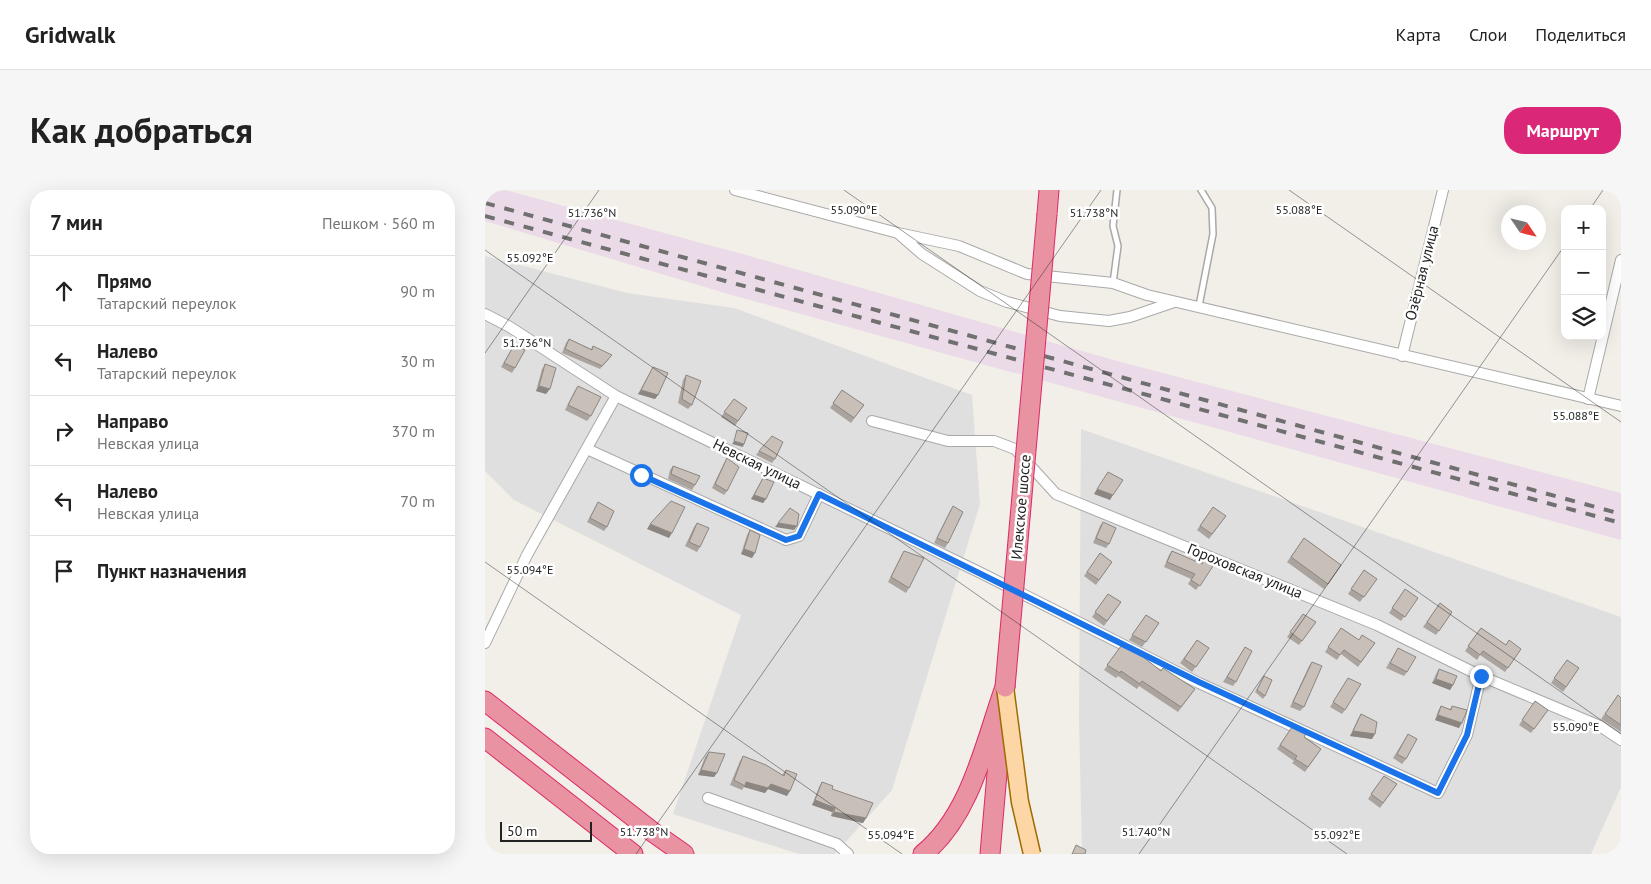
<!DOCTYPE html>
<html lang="ru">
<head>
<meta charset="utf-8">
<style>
  :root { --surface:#fff; --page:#f6f6f6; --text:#222; --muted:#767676; --line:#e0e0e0; --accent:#db2777 }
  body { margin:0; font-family:"PT Sans",sans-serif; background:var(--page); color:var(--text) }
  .controls { position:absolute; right:15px; top:15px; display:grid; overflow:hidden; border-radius:10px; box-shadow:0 5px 20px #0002 }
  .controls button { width:45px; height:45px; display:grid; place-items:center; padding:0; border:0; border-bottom:1px solid var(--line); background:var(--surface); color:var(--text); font:25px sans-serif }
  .compass { position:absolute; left:1016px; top:15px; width:45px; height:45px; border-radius:50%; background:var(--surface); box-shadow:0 5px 20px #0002; rotate:125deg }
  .scale { position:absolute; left:15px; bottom:12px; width:92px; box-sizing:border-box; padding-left:5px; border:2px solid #222; border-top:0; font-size:14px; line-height:18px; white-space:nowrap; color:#222; -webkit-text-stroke:4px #fff; paint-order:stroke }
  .stop { position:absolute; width:15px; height:15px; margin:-11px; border:4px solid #1a73e8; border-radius:50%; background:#fff }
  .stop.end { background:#1a73e8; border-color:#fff; box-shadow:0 1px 5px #0008 }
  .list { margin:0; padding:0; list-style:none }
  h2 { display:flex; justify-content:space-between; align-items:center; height:65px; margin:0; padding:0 20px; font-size:21px }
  h2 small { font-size:16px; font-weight:400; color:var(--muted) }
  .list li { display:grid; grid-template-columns:32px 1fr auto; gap:15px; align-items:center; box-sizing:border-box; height:70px; padding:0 20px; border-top:1px solid var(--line) }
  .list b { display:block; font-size:19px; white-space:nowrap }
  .list p { margin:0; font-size:16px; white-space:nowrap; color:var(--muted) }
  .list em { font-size:16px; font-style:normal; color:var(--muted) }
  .icon { flex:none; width:28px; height:28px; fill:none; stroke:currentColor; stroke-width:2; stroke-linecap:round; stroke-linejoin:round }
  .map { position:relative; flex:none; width:1136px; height:664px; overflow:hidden; border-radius:20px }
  header { display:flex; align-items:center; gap:30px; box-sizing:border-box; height:70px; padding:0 25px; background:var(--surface); border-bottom:1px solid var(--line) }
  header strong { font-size:24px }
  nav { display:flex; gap:28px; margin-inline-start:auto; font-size:18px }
  .intro { display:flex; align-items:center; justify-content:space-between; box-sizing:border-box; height:120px; padding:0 30px }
  h1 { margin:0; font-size:35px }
  .button { padding:12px 22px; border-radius:20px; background:var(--accent); color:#fff; font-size:18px; font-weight:700 }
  main { display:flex; gap:30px; padding:0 30px }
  aside { flex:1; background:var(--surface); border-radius:20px; box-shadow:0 5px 20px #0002 }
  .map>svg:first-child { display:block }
</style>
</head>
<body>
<header>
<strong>Gridwalk</strong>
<nav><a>Карта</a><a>Слои</a><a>Поделиться</a></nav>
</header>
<div class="intro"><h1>Как добраться</h1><a class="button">Маршрут</a></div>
<main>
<aside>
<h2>7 мин<small>Пешком · 560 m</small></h2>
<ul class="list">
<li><svg class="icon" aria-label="ahead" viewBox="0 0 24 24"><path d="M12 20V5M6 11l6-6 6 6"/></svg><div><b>Прямо</b><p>Татарский переулок</p></div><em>90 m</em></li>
<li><svg class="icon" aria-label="left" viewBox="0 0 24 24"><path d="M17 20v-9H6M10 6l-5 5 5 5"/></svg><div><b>Налево</b><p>Татарский переулок</p></div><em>30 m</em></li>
<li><svg class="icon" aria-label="right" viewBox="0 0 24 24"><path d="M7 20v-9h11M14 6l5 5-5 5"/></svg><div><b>Направо</b><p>Невская улица</p></div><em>370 m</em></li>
<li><svg class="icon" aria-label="left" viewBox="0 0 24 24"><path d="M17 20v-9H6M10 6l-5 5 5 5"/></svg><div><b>Налево</b><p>Невская улица</p></div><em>70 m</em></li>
<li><svg class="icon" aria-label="arrive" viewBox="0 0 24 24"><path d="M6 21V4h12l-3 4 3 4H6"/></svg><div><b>Пункт назначения</b></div></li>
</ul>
</aside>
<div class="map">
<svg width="1136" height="664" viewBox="0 0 1136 664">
  <rect width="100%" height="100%" fill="#f2efe9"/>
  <g fill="#e0dfdf">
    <path d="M0,66L142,103L249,118L487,205L495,314L407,600L350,664H314L188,624L256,425L29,310L0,281Z"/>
    <path d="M596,239L1136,427V597L1106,664H597L594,528Z"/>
  </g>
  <path fill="#ebdbe8" d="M0,0H20L261,65L632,171L1136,303V350L243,104L0,31Z"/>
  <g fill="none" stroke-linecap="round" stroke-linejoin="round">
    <defs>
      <g id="lane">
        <path d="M628,93L633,56L628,36L632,0"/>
        <path d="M714,116L728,44L727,18L716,0"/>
      </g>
      <g id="street">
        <path d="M250,0L413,43L474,56L542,84L628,93L662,105L1136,216"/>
        <path d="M414,44L437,64L495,101L522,112L575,126L624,131L645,127L689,112"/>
        <path d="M0,124L25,137L131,206L496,383L714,493L953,603L982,545L996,486"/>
        <path d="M917,166L958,0"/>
        <path d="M1103,209L1136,70"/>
        <path d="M387,231L463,251H509L530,259L571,304L892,435L996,486L1115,536L1136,550"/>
        <path d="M102,259L301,350L314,346L334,304"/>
        <path d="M0,453L42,365L131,206"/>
        <path d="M223,608L352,654L363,664"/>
      </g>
      <g id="highway">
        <path d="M562,24L564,0"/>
        <path d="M0,511L169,643L199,664"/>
        <path d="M0,548L148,664"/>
        <path d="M438,664C486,625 500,553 520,497"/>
        <path d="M505,664L517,526"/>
      </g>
    </defs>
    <use href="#lane" stroke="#a9a9a9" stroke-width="8"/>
    <use href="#street" stroke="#a9a9a9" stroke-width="12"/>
    <use href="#highway" stroke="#dc2a67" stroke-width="21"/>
    <use href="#lane" stroke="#fff" stroke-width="5"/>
    <use href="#street" stroke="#fff" stroke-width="10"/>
    <use href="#highway" stroke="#e892a2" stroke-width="19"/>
    <g stroke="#707070" stroke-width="4" stroke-dasharray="10 10" stroke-linecap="butt">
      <path d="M0,13L1136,324"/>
      <path d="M0,26L1136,333"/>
    </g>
    <defs>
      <path id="primary-bridge" d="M520,497L535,612L547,664"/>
      <path id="highway-bridge" d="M520,497L562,24"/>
    </defs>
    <use href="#primary-bridge" stroke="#a06b00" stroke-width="19" stroke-linecap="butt"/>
    <use href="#highway-bridge" stroke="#dc2a67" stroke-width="21" stroke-linecap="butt"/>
    <use href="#primary-bridge" stroke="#fcd6a4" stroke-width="16"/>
    <use href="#highway-bridge" stroke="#e892a2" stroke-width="19"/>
  </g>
  <g fill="#aba49e">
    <path d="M84,149L106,159L108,156L124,169L115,179L77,163L81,153Z"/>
    <path d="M29,155L30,178L27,183L16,177Z"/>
    <path d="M60,174L61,204L51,201L57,179Z"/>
    <path d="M168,177L173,205L170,209L153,204Z"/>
    <path d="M201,185L207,215L203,219L193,213L198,190Z"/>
    <path d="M93,196L106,226L102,231L80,220L90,200Z"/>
    <path d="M357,200L379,215L366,233L345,218Z"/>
    <path d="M249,209L262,218L250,236L236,227Z"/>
    <path d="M274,261L290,269L287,273L271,265Z"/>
    <path d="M242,268V301L239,305L227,298L239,273Z"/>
    <path d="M188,276L210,295L207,300L183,289L185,280Z"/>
    <path d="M278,288L281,309L278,313L266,309Z"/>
    <path d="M113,312L122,337L119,341L102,332Z"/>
    <path d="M468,316L463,353L460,358L449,353L465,321Z"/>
    <path d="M728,317L741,326L724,349L712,340Z"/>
    <path d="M618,332L624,354L621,358L608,353L615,336Z"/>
    <path d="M212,333L215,357L212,362L200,356L209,337Z"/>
    <path d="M265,340L267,368L256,364L262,345Z"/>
    <path d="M819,348L856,375L839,399L802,372Z"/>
    <path d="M419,361L424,398L421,403L403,392L416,366Z"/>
    <path d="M687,361L717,374L728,376L711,400L703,394L706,389L679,377L684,365Z"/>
    <path d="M615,363L627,372L611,395L599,386Z"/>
    <path d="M879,380L892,389L875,412L863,404Z"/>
    <path d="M920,399L933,408L916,431L904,423Z"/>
    <path d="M623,404L636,412L619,436L607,427Z"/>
    <path d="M955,413L967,422L951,445L938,437Z"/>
    <path d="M818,424L831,432L814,455L802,447Z"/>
    <path d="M661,425L674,433L657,457L644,450Z"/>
    <path d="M856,438L874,450L890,453L873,477L856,464L852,470L840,462Z"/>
    <path d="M996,438L1021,455L1036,459L1020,482L995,465L992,470L980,461Z"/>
    <path d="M712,450L724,458L707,482L695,473Z"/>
    <path d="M636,456L676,481L710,499L693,522L654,496L652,499L633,486L631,488L619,480Z"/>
    <path d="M760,457L751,492L748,496L738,492Z"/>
    <path d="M913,458L922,482L919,486L901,478Z"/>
    <path d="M1082,470L1094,478L1078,502L1066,493Z"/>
    <path d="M827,472L819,517L815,521L805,517L824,476Z"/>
    <path d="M954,479L968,495L965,500L947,493L951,484Z"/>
    <path d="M779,486L780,506L778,509L770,502Z"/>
    <path d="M860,493V520L857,524L845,517Z"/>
    <path d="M1133,505L1136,508V542L1116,529Z"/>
    <path d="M1050,511L1063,520L1046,543L1034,535Z"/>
    <path d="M956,516L965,519L967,516L974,538L950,530L953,521Z"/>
    <path d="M876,524L887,549L865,546L873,529Z"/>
    <path d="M807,537L836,559L820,582L807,573L809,571L792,559Z"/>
    <path d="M923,544L921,569L917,574L908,568Z"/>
    <path d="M224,562L229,587L213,585L220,567Z"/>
    <path d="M258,566L297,585L301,580L302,606L283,599L280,603L259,597L257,600L245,595L255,571Z"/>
    <path d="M899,586L912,594L895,618L883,609Z"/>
    <path d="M337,592L347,599L381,628L378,633L346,626L347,622L327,615L334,597Z"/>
  </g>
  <g fill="#8b8681">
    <path d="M1083,146H1097L1095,150L1082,147Z"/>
    <path d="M54,196L65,199L61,204L51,201Z"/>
    <path d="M156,200L173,205L170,209L153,204Z"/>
    <path d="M249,251L259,254L258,257L247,254Z"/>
    <path d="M612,299L628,305L625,310L609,304Z"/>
    <path d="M269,305L281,309L278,313L266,309Z"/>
    <path d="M293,333L312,336L309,340L290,337Z"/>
    <path d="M165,334L187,343L184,348L162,339Z"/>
    <path d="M259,359L270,363L267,368L256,364Z"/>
    <path d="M951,489L968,495L965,500L947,493Z"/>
    <path d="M953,525L977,533L974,538L950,530Z"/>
    <path d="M868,541L890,544L887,549L865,546Z"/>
    <path d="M216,580L232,583L229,587L213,585Z"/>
    <path d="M261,592L286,594L305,601L302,606L283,599L280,603L259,597Z"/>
    <path d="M330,610L350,618L347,622L327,615Z"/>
    <path d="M349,622L381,628L378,633L346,626Z"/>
  </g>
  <g fill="#c7bfb8" stroke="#8b8681">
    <path d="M84,149L107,160L108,156L127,165L117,176L80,159Z"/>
    <path d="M29,155L40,160L30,178L19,173Z"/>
    <path d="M60,174L71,178L65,199L54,196Z"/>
    <path d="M168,177L183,183L173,205L156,200Z"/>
    <path d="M201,185L216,191L207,215L197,209Z"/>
    <path d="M93,196L116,207L106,226L83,215Z"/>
    <path d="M357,200L379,215L369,228L348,213Z"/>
    <path d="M249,209L262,218L253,231L239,222Z"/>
    <path d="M252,240L263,243L259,254L249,251Z"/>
    <path d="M287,246L298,252L290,269L274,261Z"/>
    <path d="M242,268L254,277L242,301L230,294Z"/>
    <path d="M188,276L215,286L210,295L186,284Z"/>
    <path d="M623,282L638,290L628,305L612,299Z"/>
    <path d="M278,288L289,292L281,309L269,305Z"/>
    <path d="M186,311L200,317L187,343L165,334Z"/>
    <path d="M113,312L129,321L122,337L105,328Z"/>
    <path d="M468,316L478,322L463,353L452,348Z"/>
    <path d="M728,317L741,326L727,344L715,336Z"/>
    <path d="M305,318L314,324L312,336L293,333Z"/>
    <path d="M618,332L631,338L624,354L611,348Z"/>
    <path d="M212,333L224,338L215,357L204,352Z"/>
    <path d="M265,340L275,345L270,363L259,359Z"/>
    <path d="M819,348L856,375L843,394L806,367Z"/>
    <path d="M419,361L439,368L424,398L406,387Z"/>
    <path d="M687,361L717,374L719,370L728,376L715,396L706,390L710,384L682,372Z"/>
    <path d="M615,363L627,372L614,390L602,382Z"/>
    <path d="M879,380L892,389L879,407L866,399Z"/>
    <path d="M920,399L933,408L920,427L907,418Z"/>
    <path d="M623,404L636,412L622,431L610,422Z"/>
    <path d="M955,413L967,422L954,441L942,432Z"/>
    <path d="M818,424L831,432L817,451L805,442Z"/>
    <path d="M661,425L674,433L661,452L647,445Z"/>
    <path d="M856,438L874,450L877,445L890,453L876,472L859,460L855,465L843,457Z"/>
    <path d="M996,438L1021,455L1024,450L1036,459L1023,478L998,461L995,465L983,456Z"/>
    <path d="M712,450L724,458L711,477L699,469Z"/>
    <path d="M636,456L653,463L676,481L678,478L710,499L696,517L657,491L655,494L636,481L635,483L622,475Z"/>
    <path d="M760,457L767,461L751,492L742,487Z"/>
    <path d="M913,458L931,467L922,482L905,473Z"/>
    <path d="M1082,470L1094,478L1081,497L1069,488Z"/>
    <path d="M827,472L837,476L819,517L808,512Z"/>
    <path d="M954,479L972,486L968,495L951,489Z"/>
    <path d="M779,486L787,490L780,506L772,500Z"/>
    <path d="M863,488L876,494L860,520L848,512Z"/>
    <path d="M1133,505L1136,508V535L1120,524Z"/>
    <path d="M1050,511L1063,520L1049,539L1037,530Z"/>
    <path d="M956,516L966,520L967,516L982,520L977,533L953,525Z"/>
    <path d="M876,524L892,532L890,544L868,541Z"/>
    <path d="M807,537L821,544L819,547L836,559L823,577L810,569L812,566L795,555Z"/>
    <path d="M923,544L932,549L921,569L912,564Z"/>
    <path d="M224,562L240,564L232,583L216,580Z"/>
    <path d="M258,566L281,575L299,586L301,580L312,584L305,601L286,594L283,598L261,592L260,596L249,590Z"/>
    <path d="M899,586L912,594L898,613L886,604Z"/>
    <path d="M337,592L348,596L347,599L388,613L381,628L349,622L350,618L330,610Z"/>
    <path d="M591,655L601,660L600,664H587Z"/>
  </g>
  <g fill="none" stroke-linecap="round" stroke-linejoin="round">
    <path stroke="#1a73e8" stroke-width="6" d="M156,285L301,350L314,346L334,304L714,492L953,603L982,545L996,486"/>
  </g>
  <path fill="none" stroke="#222" stroke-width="1" stroke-opacity="0.45" d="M359,0L1136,544M804,0L1136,232M1105,19L1118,0M0,60L862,664M0,163L114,0M0,372L417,664M151,664L616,0M654,664L1080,55"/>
  <g text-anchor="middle" stroke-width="5" stroke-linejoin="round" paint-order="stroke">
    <g font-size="15" fill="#222" stroke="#fff">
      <text transform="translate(937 83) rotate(-76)" y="5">Озёрная улица</text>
      <text transform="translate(272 274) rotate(26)" y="5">Невская улица</text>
      <text transform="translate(536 317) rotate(-85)" y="5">Илекское шоссе</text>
      <text transform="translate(760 381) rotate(22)" y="5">Гороховская улица</text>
    </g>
  </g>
  <g font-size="12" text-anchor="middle" fill="#222" stroke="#fff" stroke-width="5" stroke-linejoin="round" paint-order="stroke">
    <text x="369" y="24">55.090°E</text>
    <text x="814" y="24">55.088°E</text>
    <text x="107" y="27">51.736°N</text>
    <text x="609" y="27">51.738°N</text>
    <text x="45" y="72">55.092°E</text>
    <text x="42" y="157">51.736°N</text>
    <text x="1091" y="230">55.088°E</text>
    <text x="45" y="384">55.094°E</text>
    <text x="1091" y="541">55.090°E</text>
    <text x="159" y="646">51.738°N</text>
    <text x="661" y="646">51.740°N</text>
    <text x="406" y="649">55.094°E</text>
    <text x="852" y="649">55.092°E</text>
  </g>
</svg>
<div class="controls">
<button>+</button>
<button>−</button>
<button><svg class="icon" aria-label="layers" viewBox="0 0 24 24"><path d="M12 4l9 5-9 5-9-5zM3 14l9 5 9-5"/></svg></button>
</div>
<svg class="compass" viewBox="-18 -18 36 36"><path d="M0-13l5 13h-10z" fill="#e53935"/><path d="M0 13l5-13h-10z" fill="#767676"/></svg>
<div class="scale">50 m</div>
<div class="stop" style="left:156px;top:285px"></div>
<div class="stop end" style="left:996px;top:486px"></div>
</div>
</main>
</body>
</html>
